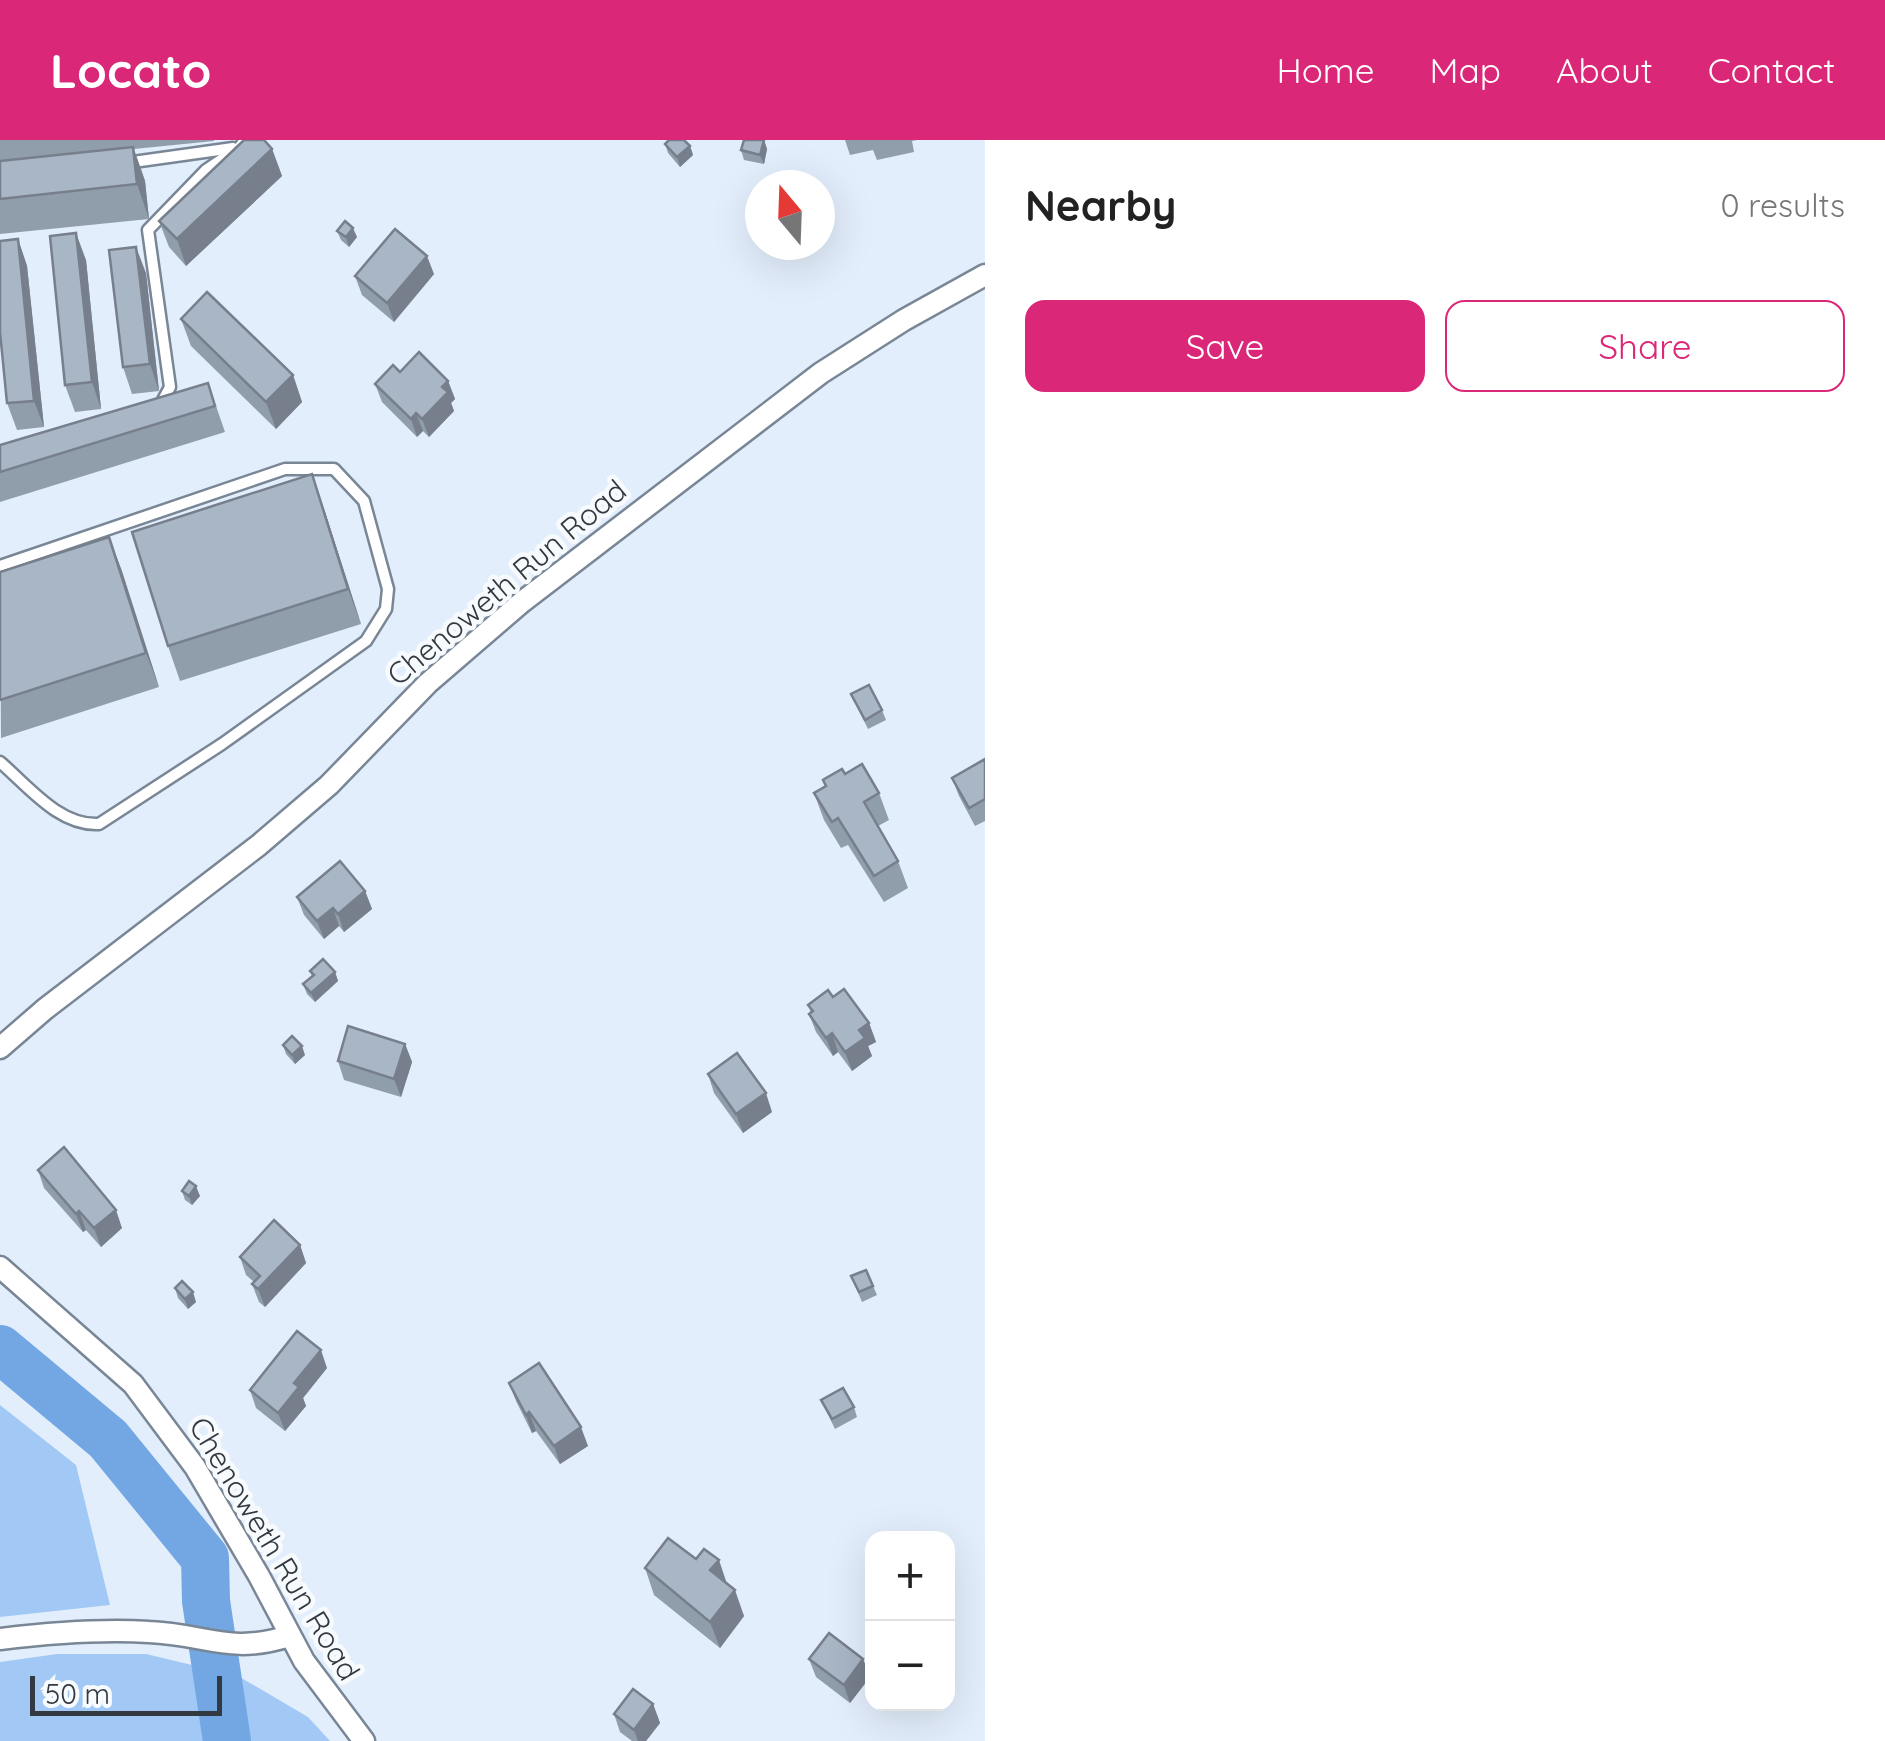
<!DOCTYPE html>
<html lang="en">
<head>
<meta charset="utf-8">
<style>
  :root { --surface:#fff; --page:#f6f6f6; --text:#222; --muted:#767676; --line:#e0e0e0; --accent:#db2777 }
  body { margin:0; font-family:Quicksand,sans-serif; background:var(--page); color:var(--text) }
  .controls { position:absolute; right:30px; bottom:30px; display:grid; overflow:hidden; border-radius:20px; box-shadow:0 10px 40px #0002 }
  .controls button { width:90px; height:90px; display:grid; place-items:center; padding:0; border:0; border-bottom:2px solid var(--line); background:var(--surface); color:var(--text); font:50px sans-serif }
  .compass { position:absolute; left:745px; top:30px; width:90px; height:90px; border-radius:50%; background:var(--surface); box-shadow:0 10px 40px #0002; rotate:341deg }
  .scale { position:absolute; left:30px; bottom:25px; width:192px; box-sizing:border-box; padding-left:10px; border:5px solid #333940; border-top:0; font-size:28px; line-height:35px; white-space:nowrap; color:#333940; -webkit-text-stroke:8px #f8fbfe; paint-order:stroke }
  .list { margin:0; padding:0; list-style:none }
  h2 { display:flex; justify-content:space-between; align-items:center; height:130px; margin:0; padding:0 40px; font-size:42px }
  h2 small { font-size:32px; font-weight:400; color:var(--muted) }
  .actions { display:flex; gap:20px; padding:30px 40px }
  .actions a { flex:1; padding:22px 0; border:2px solid var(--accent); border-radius:20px; text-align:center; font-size:35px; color:var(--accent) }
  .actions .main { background:var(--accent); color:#fff }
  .map { position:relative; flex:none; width:985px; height:1601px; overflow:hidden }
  header { display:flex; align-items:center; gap:60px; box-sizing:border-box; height:140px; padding:0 50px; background:var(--accent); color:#fff }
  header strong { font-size:48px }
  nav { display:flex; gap:55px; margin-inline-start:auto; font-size:35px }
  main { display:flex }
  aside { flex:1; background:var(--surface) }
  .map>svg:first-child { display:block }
</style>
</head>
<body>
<header>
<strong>Locato</strong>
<nav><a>Home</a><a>Map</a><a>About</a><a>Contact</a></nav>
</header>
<main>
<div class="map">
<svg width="985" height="1601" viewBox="0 0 985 1601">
  <rect width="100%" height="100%" fill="#e3eefc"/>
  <g fill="#a2c9f6">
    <path d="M0,1265L76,1325L110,1465L0,1477Z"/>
    <path d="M57,1514H146L238,1536L308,1577L330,1601H0V1522Z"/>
  </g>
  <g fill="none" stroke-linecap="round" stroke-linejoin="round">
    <path stroke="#72a7e4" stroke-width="48" d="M0,1209L108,1299L205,1418L206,1461L227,1601"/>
    <defs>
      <g id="lane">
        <path d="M126,23L233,8"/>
        <path d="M162,262L170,247L148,90L206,30L239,8L245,0"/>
        <path d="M0,426L285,329H334L364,361L388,449L386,469L366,501L222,604L99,684C59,686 29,647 0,622"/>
      </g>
      <g id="street">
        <path d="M0,908L45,869L259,705L329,645L428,543L522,462L821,233L904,180L985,135"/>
        <path d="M0,1127L133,1244L195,1327L259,1436L304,1521L364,1601"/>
        <path d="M0,1499C50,1493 99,1489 149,1492C205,1494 230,1515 289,1496"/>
      </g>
    </defs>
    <use href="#lane" stroke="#798696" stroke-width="15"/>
    <use href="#street" stroke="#798696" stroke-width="25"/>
    <use href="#lane" stroke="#fff" stroke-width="10"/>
    <use href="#street" stroke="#fff" stroke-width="20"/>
  </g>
  <g fill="#909daa">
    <path d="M0,0H214V1L134,9L145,41L149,79L0,94Z"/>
    <path d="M764,0L767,9L764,24L744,20L741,10Z"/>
    <path d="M845,0H917L912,1L914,12L877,20L873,10L850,15Z"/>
    <path d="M665,4L690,6L693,15L680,27L668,13Z"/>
    <path d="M272,9L282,36L186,126L169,107L159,81Z"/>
    <path d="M337,91L357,97L349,107L341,100Z"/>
    <path d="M18,99L27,126L44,287L17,290L7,263Z"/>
    <path d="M86,120L101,269L75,272L65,245Z"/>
    <path d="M146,133L159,251L132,254L123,227Z"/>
    <path d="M434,134L394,182L362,155L355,136Z"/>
    <path d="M181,179L293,235L302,262L276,289L191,206Z"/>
    <path d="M400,232L448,241L455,259L451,263L454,271L429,297L423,291L417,297L382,262L375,244Z"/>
    <path d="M208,243L225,292L0,362V305Z"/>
    <path d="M324,369L361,484L180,541L168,506Z"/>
    <path d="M109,397L159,547L1,598L0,432Z"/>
    <path d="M851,554L882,570L886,580L868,589Z"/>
    <path d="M985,619V681L975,686L959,656L952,638Z"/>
    <path d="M845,634L879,653L889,680L878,686L898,721L908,748L884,762L848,705L841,708L824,680L814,653L825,646L823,640Z"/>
    <path d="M365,751L372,769L344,792L339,786L324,799L304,775L297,757Z"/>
    <path d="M310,831L335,832L338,841L315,862L307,854L303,844L312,836Z"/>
    <path d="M833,857L869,883L876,902L868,906L872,916L852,931L838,912L833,916L816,892L809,874L811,873L808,865Z"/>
    <path d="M405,904L412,922L401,957L344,940L338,921Z"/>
    <path d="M283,905L305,915L295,924L286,914Z"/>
    <path d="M708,934L772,972L743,993L714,953Z"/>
    <path d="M38,1030L122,1088L101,1107L86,1090L83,1092L44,1048Z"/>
    <path d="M182,1051L200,1056L192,1065L185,1060Z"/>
    <path d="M300,1105L306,1123L265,1167L259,1162L252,1144L254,1142L246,1135L240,1117Z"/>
    <path d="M851,1136L873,1146L877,1155L862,1162Z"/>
    <path d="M175,1148L196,1162L188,1169L178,1158Z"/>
    <path d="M327,1228L303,1258L306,1266L285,1291L256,1268L250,1250Z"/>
    <path d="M509,1243L588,1306L560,1324L536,1291L532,1293L516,1261Z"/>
    <path d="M821,1260L854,1267L857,1277L835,1289Z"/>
    <path d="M645,1428L727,1444L744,1476L720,1508L654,1455Z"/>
    <path d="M809,1519H863L870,1537L850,1563L816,1537Z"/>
    <path d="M653,1564L660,1583L646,1601H632L620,1592L614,1574Z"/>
  </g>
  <g fill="#767f8b">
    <path d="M764,0L767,9L764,24L760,15Z"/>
    <path d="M690,6L693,15L680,27L677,17Z"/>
    <path d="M133,7L145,41L149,79L137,44Z"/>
    <path d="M272,9L282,36L186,126L177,99Z"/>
    <path d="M353,88L357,97L349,107L346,97Z"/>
    <path d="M76,93L86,120L101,269L92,242Z"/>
    <path d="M18,99L27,126L44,287L34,261Z"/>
    <path d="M136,107L146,133L159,251L150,224Z"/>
    <path d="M427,116L434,134L394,182L387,163Z"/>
    <path d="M293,235L302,262L276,289L266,262Z"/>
    <path d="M448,241L455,259L451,263L454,271L429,297L422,279L442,247Z"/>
    <path d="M416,273L423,291L417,297L411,279Z"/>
    <path d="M312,334L324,369L361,484L348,449Z"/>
    <path d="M109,397L122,431L159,547L146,513Z"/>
    <path d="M365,751L372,769L344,792L338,774Z"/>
    <path d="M333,768L339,786L324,799L317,781Z"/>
    <path d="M335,832L338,841L315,862L311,853Z"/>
    <path d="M869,883L876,902L868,906L872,916L852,931L845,912L859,890Z"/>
    <path d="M832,893L838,912L833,916L826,898Z"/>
    <path d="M405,904L412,922L401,957L394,939Z"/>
    <path d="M302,906L305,915L295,924L292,915Z"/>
    <path d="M766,953L772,972L743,993L736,974Z"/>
    <path d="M196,1046L200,1056L192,1065L189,1056Z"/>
    <path d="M116,1070L122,1088L101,1107L94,1088Z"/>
    <path d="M79,1071L86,1090L83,1092L76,1074Z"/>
    <path d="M300,1105L306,1123L265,1167L258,1149Z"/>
    <path d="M193,1152L196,1162L188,1169L185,1159Z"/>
    <path d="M321,1210L327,1228L303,1258L306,1266L285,1291L278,1273L294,1243Z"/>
    <path d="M529,1272L536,1291L532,1293L526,1275Z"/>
    <path d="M581,1287L588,1306L560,1324L554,1306Z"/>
    <path d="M719,1420L728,1447L710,1430Z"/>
    <path d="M735,1450L744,1476L720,1508L710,1482Z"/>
    <path d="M863,1519L870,1537L850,1563L844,1545Z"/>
    <path d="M653,1564L660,1583L646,1601H638L634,1590Z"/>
  </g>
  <g fill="#a8b6c6" stroke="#767f8b" stroke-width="2.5">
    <path d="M244,0H264L272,9L177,99L159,81Z"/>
    <path d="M669,0H684L690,6L677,17L665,4Z"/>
    <path d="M744,0H764L760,15L741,10Z"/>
    <path d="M133,7L137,44L0,59V21Z"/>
    <path d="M345,81L353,88L346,97L337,91Z"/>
    <path d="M395,89L427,116L387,163L355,136Z"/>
    <path d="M76,93L92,242L65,245L50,96Z"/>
    <path d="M18,99L34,261L7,263L0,192V101Z"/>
    <path d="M136,107L150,224L123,227L109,110Z"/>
    <path d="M207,152L293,235L266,262L181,179Z"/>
    <path d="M419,212L448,241L442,247L448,252L422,279L416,273L411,279L375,244L393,225L400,232Z"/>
    <path d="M208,243L215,266L0,332V305Z"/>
    <path d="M312,334L348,449L168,506L132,392Z"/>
    <path d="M109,397L146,513L0,560V432Z"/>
    <path d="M869,545L882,570L865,580L851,554Z"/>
    <path d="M985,619V659L969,668L952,638Z"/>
    <path d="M862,624L879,653L864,662L898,721L874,736L838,678L832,682L814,653L826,646L823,640L826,638L842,629L845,634Z"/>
    <path d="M340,721L365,751L338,774L333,768L317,781L297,757Z"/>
    <path d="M323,819L335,832L311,853L303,844L314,835L310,831Z"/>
    <path d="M844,849L869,883L859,890L865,898L845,912L832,893L826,898L809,874L813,871L808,865L828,850L833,857Z"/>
    <path d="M348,886L405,904L394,939L338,921Z"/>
    <path d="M292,896L302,906L292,915L283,905Z"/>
    <path d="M737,913L766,953L736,974L708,934Z"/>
    <path d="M64,1007L116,1070L94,1088L79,1071L76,1074L38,1030Z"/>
    <path d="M189,1041L196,1046L189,1056L182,1051Z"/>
    <path d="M274,1080L300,1105L258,1149L252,1144L260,1136L240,1117Z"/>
    <path d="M866,1130L873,1146L859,1152L851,1136Z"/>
    <path d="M182,1141L193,1152L185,1159L175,1148Z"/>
    <path d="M297,1191L321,1210L294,1243L299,1247L278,1273L250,1250Z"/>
    <path d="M539,1223L581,1287L554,1306L529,1272L526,1275L509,1243Z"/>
    <path d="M843,1248L854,1267L832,1279L821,1260Z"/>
    <path d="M668,1398L696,1419L704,1409L719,1420L710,1430L735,1450L710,1482L645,1428Z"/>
    <path d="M829,1493L863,1519L844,1545L809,1519Z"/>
    <path d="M633,1549L653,1564L634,1590L614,1574Z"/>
  </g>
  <g text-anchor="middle" stroke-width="9" stroke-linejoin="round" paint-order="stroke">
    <g font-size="30" fill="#333940" stroke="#f8fbfe">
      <text transform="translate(507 443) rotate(-40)" y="10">Chenoweth Run Road</text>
      <text transform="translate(274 1409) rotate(59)" y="10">Chenoweth Run Road</text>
    </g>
  </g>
</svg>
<div class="controls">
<button>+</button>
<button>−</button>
</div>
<svg class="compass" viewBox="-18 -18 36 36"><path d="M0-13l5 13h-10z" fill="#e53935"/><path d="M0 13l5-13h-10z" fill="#767676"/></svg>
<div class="scale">50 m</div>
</div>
<aside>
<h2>Nearby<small>0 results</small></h2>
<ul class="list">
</ul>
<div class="actions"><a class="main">Save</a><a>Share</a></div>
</aside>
</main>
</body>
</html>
